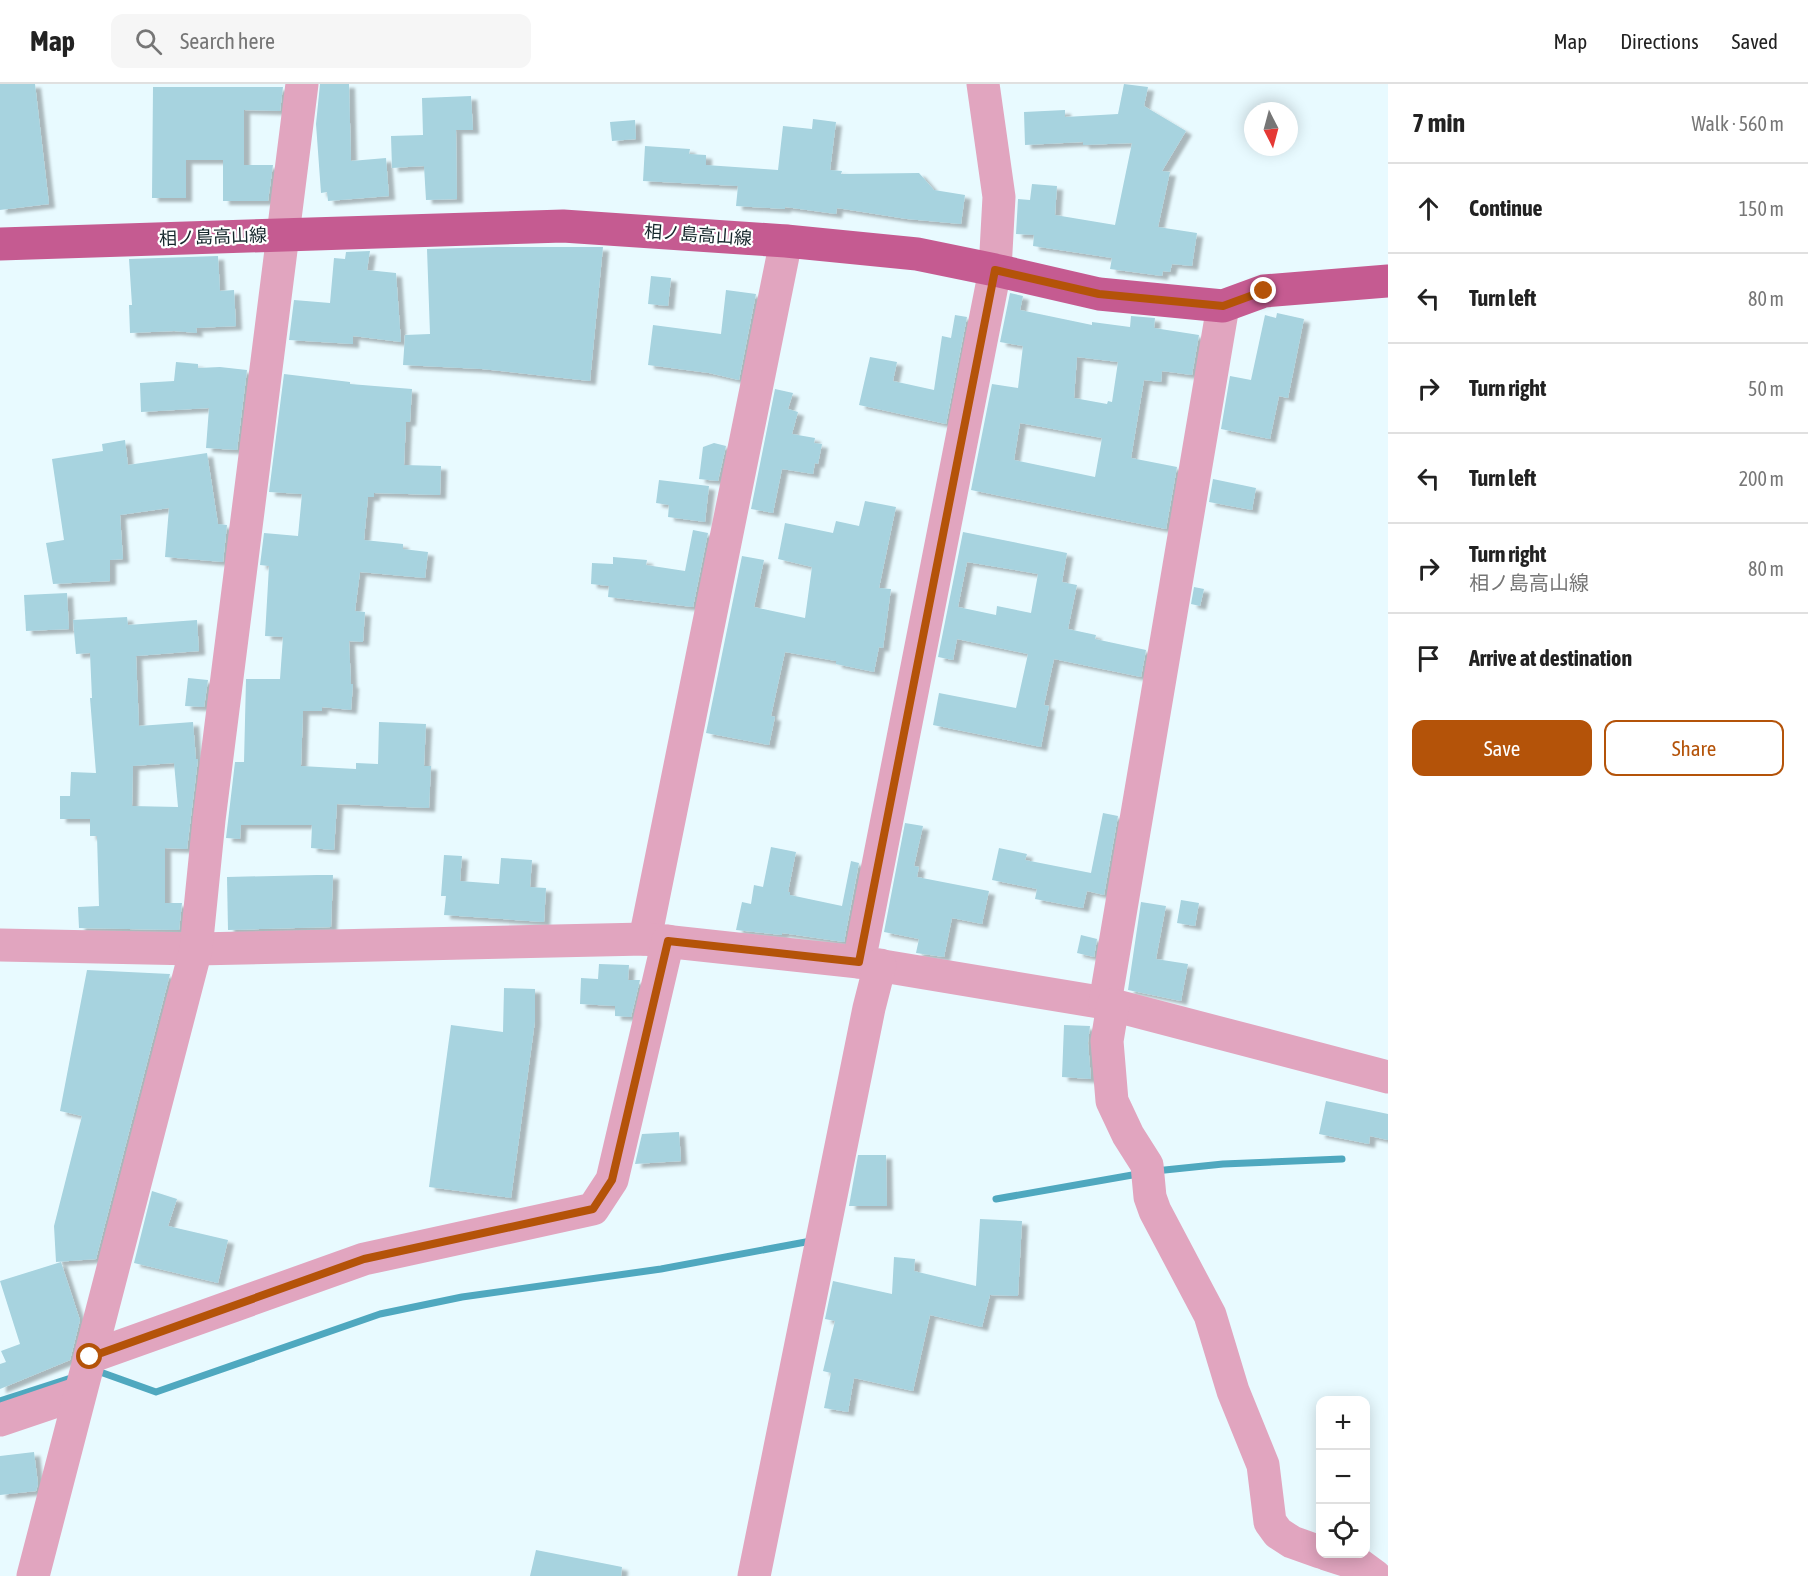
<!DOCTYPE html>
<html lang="en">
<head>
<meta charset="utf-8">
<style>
  :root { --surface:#fff; --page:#f6f6f6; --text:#222; --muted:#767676; --line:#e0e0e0; --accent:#b45309 }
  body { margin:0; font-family:"Asap Condensed","Noto Sans JP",sans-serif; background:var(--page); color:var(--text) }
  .controls { position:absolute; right:18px; bottom:18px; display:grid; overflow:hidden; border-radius:12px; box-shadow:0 3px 15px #0003 }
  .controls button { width:54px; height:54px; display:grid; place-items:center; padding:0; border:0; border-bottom:2px solid var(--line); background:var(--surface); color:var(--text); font:30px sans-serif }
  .compass { position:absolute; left:1244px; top:18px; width:54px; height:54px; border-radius:50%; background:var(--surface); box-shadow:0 3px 15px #0003; rotate:174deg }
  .stop { position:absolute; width:18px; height:18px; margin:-14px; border:4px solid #b45309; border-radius:50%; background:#fff }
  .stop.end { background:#b45309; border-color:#fff; box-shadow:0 2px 6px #0008 }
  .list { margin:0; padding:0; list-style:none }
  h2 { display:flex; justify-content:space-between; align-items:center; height:78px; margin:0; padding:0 24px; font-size:26px }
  h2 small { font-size:20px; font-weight:400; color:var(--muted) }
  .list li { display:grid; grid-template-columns:39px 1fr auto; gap:18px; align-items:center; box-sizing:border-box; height:90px; padding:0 24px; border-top:2px solid var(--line) }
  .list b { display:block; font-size:22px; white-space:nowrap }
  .list p { margin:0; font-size:20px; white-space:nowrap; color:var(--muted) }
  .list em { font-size:20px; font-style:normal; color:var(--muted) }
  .actions { display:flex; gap:12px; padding:18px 24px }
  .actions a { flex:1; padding:14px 0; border:2px solid var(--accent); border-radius:12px; text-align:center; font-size:21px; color:var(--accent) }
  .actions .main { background:var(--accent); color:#fff }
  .icon { flex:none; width:33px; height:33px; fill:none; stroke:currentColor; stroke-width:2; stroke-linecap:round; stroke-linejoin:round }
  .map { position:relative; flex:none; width:1388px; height:1492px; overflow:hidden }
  header { display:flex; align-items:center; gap:36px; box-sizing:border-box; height:84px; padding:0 30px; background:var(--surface); border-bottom:2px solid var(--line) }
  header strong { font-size:28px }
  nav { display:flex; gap:33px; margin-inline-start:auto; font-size:21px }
  .search { width:420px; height:54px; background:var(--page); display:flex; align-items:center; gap:15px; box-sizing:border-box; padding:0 21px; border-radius:12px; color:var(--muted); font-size:22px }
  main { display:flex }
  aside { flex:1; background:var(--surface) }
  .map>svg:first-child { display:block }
</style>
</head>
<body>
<header>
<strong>Map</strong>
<div class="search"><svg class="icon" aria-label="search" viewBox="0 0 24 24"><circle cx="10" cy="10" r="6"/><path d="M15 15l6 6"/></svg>Search here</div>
<nav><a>Map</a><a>Directions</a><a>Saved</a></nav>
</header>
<main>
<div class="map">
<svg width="1388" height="1492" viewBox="0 0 1388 1492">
  <defs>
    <filter id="shadow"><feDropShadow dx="6" dy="4" stdDeviation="1.5" flood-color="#0004"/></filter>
  </defs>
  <rect width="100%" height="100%" fill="#e8faff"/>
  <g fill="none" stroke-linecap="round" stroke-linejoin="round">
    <g stroke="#4fa8bf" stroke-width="7">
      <path d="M1155,1087L1223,1080L1342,1075"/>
      <path d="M996,1115L1138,1090"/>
      <path d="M103,1289L156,1308L380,1230L462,1213L661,1185L811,1157"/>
      <path d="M0,1317L74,1293"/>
    </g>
  </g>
  <g fill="#a7d3df" fill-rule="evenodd" filter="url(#shadow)">
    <path d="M0,0H35L49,120L0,126Z"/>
    <path d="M320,0H349L351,77L386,74L389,112L328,117L327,108L321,109L316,40Z"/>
    <path d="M1124,0L1148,3L1144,22L1186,47L1162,87L1170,88L1158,143L1197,149L1192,182L1172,180L1170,188L1163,187L1162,192L1110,185L1112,174L1033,162L1034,151L1016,150L1018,115L1030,116L1032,100L1057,102L1055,131L1115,141L1132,59L1083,61V58L1025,61L1024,28L1065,26V33L1118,30Z"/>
    <path d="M153,3H283L280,27L244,26V81H273L268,117H223V76H186V114H152Z"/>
    <path d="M471,12L473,46H456L457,115L426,116L424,82L392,84L391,52L423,51L422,14Z"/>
    <path d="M813,35L836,38L830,86L842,87L841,90L919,89L934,106L965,111L961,140L907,135L837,124L836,130L785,123V125L736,122L738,102L643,97L645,62L690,65L689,70L706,71V81L778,86L783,42L812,45Z"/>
    <path d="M635,36L636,55L612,57L610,38Z"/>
    <path d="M497,163H603L590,297L482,285L403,281L405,251L430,250L427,165Z"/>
    <path d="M370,167L367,186L396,189L401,258L353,252V260L289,256L294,216L330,219L334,174L345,175L346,168Z"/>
    <path d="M218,172L220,207L234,206L236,242L196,244L197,249L174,247L130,249L129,221H132L129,175Z"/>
    <path d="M651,192L671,194L668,222L648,220Z"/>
    <path d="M726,206L756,210L739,296L709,289L648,281L653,241L721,250Z"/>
    <path d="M1010,209L1023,212L1020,226L1092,241V238L1130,243L1131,232L1155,234L1154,244L1199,251L1192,291L1162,287L1161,298L1144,296L1131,374L1177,383L1166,445L971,406L992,300L1018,304L1023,262L1000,258ZM1077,273L1118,278L1112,318L1108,317L1107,320L1074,314ZM1020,339L1102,354L1095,393L1014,376Z"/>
    <path d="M1277,229L1304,235L1288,314L1279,312L1270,355L1221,345L1230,292L1251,296L1265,231L1276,234Z"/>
    <path d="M955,231L967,233L946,340L859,321L870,273L897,278L893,297L934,306L942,252L951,254Z"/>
    <path d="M176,278L198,280V284L220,283L247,286L237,366L206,364L209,324L141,328L140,299L174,297Z"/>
    <path d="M284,290L350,298V300L412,305L410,338H406L404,381L441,382L440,411L374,409V413H368L364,456L403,460V465L428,468L425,494L360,488L355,527L365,528L363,558L349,557L351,600H353L351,626L322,623V627H303L301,682L356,685V679L378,680L379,638L426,640L424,682H431L429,724L337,720L334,766L311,764L312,741H241L240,755L226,754L235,678H244L246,595H280L283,553L265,552L269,482L260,481L264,449L298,452L302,410L269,408Z"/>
    <path d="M775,305L793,309L788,325L798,328L792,350L815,354L814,359L822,360L818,380L815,379L813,390L782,385L773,429L751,425Z"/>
    <path d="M125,356L128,381L207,369L218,440L227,441L223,478L165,473L169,424L120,431L123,475L110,476V497L53,500L46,459L64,456L52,375L103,367L102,360Z"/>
    <path d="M714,359L726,362L718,397L699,395L703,363Z"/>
    <path d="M1213,395L1256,404L1252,426L1209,418Z"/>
    <path d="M659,396L709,402L705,438L668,433L669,421L656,419Z"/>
    <path d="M865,417L896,423L879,504L891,505L883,564L879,563L874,588L836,580V577L785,568L771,632L775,633L769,661L706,649L742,472L764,476L754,523L805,534L812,483L778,475L785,439L833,449L836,437L859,442Z"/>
    <path d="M693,446L708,449L693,523L608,513L609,502L591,500L592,479L613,480V473L647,476L646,481L685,487Z"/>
    <path d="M963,448L1067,469L1062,498L1077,501L1068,545L1096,551L1095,555L1146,566L1141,593L1054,575L1044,621L1049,622L1041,663L933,641L939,609L1016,624L1028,570L957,555L953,576L938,573ZM967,478L1038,490L1031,529L997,522L996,531L958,523Z"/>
    <path d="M1194,503L1204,505L1200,522L1191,520Z"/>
    <path d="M67,509L69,545L26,547L24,511Z"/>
    <path d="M127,533L128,541L197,536L199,567L136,572L139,642L193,638L196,675H198L187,765L165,764V819H182L179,846L79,844L78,823L99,822L97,752H90V735H60V712H70L71,688L96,689L90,614H92L90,569L76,570L73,536ZM174,679L178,723L132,722L133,682Z"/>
    <path d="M188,594L208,596L204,623L185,622Z"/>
    <path d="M1103,729L1118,732L1104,811L1087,807L1083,824L1035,815L1037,805L992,796L999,764L1027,770L1025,776L1091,789Z"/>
    <path d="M905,739L923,742L914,782L919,783L917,793L989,807L982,840L952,834L944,873L916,869L919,855L884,848Z"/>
    <path d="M771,763L796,768L788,808H790V811L842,822L851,777L859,779L844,858L782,849V851L736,846L742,818L751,820L754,801L763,803Z"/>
    <path d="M444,771L462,772L460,797L499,800L501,774L532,776L530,803L546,804L544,838L444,831L446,812H441Z"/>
    <path d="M317,791H333L331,843L228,846L227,793Z"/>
    <path d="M1181,816L1199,819L1195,842L1177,839Z"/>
    <path d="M1141,818L1166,822L1156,875L1188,880L1181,917L1128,906Z"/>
    <path d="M1081,851L1097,855L1094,873L1077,869Z"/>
    <path d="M599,880L629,881L628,896H640L631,933L615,932V922L580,920L581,894L598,895Z"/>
    <path d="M87,886L170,890L96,1175L56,1178L54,1142L82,1032L60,1027Z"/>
    <path d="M504,904L535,905V937L511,1114L429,1103L451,941L503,948Z"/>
    <path d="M1064,941L1090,942L1088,959L1091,995L1062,993Z"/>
    <path d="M1326,1017L1388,1030V1056L1370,1052L1369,1060L1319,1050Z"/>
    <path d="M679,1048L681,1077L635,1080L642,1050Z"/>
    <path d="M858,1071H886L887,1122H849Z"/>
    <path d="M152,1107L177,1115L168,1142L228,1156L218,1199L134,1179Z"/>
    <path d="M980,1135L1022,1137L1018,1212L990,1211L982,1243L930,1231L913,1307L854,1294L848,1328L824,1324L831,1289L823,1287L835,1237L825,1235L833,1197L892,1210L894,1173L915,1175L914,1187L976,1202Z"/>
    <path d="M61,1178L80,1236L70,1276L0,1305V1280L6,1278L1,1267L20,1260L0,1197Z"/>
    <path d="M34,1368L38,1400L36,1407L0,1411V1372Z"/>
    <path d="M536,1466L622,1483L621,1492H530Z"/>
  </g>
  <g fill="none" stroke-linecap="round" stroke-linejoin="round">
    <g stroke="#e1a5bf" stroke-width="33">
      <path d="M645,855L786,157"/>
      <path d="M0,861L196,865L645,855L859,878L1105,919L1388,993"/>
      <path d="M859,878L995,186L999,113L983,0"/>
      <path d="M1105,919L1223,222"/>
      <path d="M1113,921L1107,957L1112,1017L1128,1051L1147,1081L1150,1113L1155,1127L1210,1231L1233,1307L1263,1381L1270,1438L1278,1449L1292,1458L1320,1468"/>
      <path d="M90,1273L364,1175L593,1125L612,1096L668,857"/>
      <path d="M0,1336L80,1309"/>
      <path d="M1326,1470L1360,1481L1375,1492"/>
      <path d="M33,1492L196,865L209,736L302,0"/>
      <path d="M754,1492L869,924L880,881"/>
    </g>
    <path stroke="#c55b91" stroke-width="33" d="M0,160L563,142L786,157L917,170L995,186L1099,210L1223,222L1264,207L1388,197"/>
  </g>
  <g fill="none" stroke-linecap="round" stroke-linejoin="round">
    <path stroke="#b45309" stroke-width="8" d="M90,1273L364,1175L593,1125L612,1096L668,857L859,878L995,186L1099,210L1223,222L1264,207"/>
  </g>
  <g text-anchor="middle" stroke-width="4.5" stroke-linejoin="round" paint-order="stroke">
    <g font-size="18" fill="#15262b" stroke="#fff">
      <text transform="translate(698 151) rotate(4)" y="6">相ノ島高山線</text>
      <text transform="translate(213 153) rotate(-2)" y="6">相ノ島高山線</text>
    </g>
  </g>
</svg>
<div class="controls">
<button>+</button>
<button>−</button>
<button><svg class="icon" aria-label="locate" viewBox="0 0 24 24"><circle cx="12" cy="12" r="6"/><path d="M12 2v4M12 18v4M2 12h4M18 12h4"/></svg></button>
</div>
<svg class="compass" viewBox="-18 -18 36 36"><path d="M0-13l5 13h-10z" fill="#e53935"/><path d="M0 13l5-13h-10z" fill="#767676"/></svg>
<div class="stop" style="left:90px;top:1273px"></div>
<div class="stop end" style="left:1264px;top:207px"></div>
</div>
<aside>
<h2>7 min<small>Walk · 560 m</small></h2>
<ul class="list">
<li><svg class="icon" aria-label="ahead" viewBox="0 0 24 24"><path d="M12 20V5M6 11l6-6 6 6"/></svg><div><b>Continue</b></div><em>150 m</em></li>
<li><svg class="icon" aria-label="left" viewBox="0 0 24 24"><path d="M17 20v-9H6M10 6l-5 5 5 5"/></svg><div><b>Turn left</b></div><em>80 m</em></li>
<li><svg class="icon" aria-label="right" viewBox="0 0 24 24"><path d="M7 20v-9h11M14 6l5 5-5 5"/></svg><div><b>Turn right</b></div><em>50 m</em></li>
<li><svg class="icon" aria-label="left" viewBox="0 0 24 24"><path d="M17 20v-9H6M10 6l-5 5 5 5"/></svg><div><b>Turn left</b></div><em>200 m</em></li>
<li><svg class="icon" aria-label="right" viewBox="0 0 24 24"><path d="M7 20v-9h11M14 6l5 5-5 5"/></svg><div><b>Turn right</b><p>相ノ島高山線</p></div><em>80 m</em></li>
<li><svg class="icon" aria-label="arrive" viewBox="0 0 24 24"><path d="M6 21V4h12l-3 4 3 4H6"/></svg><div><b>Arrive at destination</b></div></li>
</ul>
<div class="actions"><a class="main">Save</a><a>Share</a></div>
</aside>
</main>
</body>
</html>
